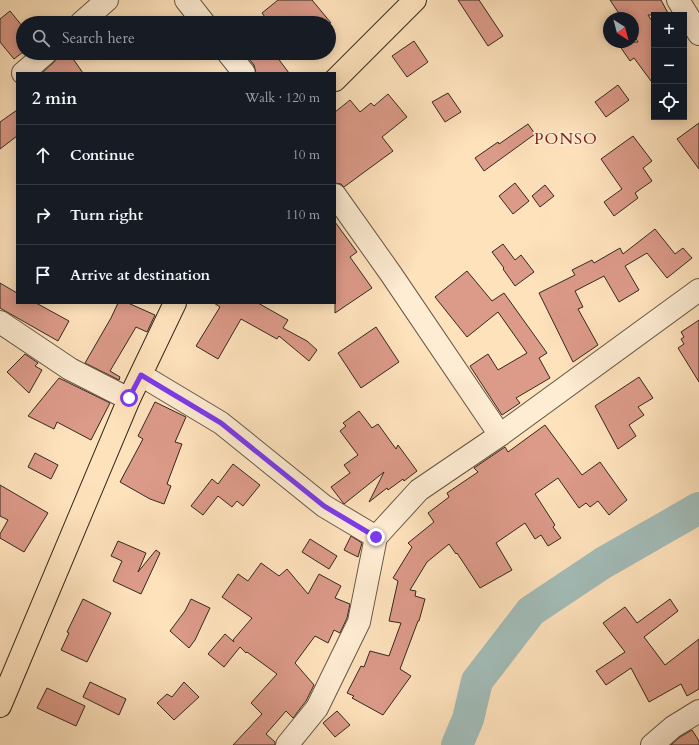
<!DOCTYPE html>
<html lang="en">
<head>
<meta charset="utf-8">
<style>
  :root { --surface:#171b24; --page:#242831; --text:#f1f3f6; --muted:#9ea1a6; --line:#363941 }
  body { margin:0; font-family:Cardo,serif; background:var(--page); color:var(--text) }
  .controls { position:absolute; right:12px; top:12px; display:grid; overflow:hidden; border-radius:0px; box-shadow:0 2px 10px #0003 }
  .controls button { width:36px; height:36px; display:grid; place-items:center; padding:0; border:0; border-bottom:1px solid var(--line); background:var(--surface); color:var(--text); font:20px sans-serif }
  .compass { position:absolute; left:603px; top:12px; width:36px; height:36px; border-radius:50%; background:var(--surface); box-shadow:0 2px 10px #0003; rotate:144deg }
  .stop { position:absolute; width:12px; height:12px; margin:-9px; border:3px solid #7c3aed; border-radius:50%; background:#fff }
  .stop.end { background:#7c3aed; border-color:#fff; box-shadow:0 1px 4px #0008 }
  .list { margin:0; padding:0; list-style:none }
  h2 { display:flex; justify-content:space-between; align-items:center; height:52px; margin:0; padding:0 16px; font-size:17px }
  h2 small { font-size:13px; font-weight:400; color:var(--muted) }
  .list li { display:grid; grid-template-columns:26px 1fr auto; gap:12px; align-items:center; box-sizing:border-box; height:60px; padding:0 16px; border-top:1px solid var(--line) }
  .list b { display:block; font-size:15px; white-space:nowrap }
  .list em { font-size:13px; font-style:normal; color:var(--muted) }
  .icon { flex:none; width:22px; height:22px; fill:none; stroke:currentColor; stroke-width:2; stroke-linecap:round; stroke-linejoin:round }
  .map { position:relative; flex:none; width:699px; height:745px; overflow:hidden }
  .search { position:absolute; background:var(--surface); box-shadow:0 2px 10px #0003; left:16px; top:16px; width:320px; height:44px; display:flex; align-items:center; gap:10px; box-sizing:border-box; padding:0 14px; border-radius:22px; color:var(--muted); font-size:15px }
  .panel { position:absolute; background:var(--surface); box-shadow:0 2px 10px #0003; left:16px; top:72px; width:320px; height:232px; border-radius:0px }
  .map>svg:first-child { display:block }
</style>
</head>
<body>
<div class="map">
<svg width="699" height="745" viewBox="0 0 699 745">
  <rect width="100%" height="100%" fill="#fee2bc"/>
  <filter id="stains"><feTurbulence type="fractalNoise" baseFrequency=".005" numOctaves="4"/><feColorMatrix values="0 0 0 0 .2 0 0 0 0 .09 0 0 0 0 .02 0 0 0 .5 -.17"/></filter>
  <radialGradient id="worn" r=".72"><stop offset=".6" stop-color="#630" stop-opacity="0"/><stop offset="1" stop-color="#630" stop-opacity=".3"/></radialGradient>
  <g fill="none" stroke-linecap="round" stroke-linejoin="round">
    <path stroke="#a2bcb8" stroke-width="32" d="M457,745L468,719L477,681L531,611L603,563L699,508"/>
  </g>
  <g fill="#dc9a89" stroke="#33291e">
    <path d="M278,0H312L331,23H269L262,13Z"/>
    <path d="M458,0H479L503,36L488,46Z"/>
    <path d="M610,0H661L669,15H648L654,24V85L634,58L630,61L617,42H638L633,34V18H622Z"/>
    <path d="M10,11L23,27V52L14,59L0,42V19Z"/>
    <path d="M414,41L428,62L407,77L392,56Z"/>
    <path d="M58,53H69L83,73H42L54,62L58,57Z"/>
    <path d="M244,53H274L289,73H256L254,65Z"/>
    <path d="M618,85L629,100L606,117L595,102Z"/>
    <path d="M448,93L461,112L445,122L432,102Z"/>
    <path d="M388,94L407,117L382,137L393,151L344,187L341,184L335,183V112L350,100L360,112L371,103L374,106Z"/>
    <path d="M17,110V136L0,149V122Z"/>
    <path d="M699,123V169L677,139Z"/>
    <path d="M528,124L535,134L484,171L475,158L498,142L499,144Z"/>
    <path d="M633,136L652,161L643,168L652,181L635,193L638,198L614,216L604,202L622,189L601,159Z"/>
    <path d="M515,183L529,201L513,214L499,196Z"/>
    <path d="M545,185L554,196L540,207L532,196Z"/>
    <path d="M335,222L357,252L350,257L372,288L335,313Z"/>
    <path d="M655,229L675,254L683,248L692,258L667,278L647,253L625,266L639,290L619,302L604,276L575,291L583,307L578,309L598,345L573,362L539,293L575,275L572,270L592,260L594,263L620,248L623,254Z"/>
    <path d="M503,244L515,260L521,255L534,272L515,286L503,269L504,268L492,252Z"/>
    <path d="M467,271L492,301L504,293L547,353L539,358L550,378L516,398L520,403L502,415L470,366L488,354L498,370L527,353L498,312L467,337L435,297Z"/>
    <path d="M0,283L17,293V303H36L69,321L58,341L0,308Z"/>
    <path d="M118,303H128L155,315L147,332L136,327L110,371L120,377L119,380L85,363L111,318Z"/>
    <path d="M214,303H258L288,320L283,328L307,341L317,350L309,361L279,336L277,339L241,319L218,359L196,346L220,307Z"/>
    <path d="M699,320V382L678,348L684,344L681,339L684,337L681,332Z"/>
    <path d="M376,327L399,362L361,388L338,353Z"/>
    <path d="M25,354L38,363L35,366L42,370L29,393L7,372Z"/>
    <path d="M639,377L653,398L638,407L644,415L629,425L636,436L618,449L595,406Z"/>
    <path d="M59,378L110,403L91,440L57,422L54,429L28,416Z"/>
    <path d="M155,402L186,417L175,442L182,444L167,484L171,486L164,504L150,499L120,482L143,439L138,436Z"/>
    <path d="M359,411L372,428L378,424L396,449L398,445L417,471L404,481L403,479L388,490L387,488L369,502L384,472L344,504L331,487L350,473L344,465L358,455L340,431L346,426L343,423Z"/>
    <path d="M545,425L582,475L600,462L627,500L609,515L598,501L590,507L586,503L579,508L558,478L535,494L555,525L553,527L561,538L548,546L541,535L535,539L525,523L496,543L512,570L480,588L457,553L456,554L449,544L427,562L410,590L416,591L415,596L425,599L419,621H418L400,669L411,676L383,715L352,698L354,696L347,693L361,666L364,667L370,651L389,656L401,623L389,621L398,581L393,578L412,547L408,543L434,522L428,513L449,497L447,493L478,472L474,468L505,447L508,452Z"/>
    <path d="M35,453L58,465L51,479L28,467Z"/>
    <path d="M233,464L260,485L243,506L237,501L232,507L218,496L203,515L191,506L212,479L218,484Z"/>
    <path d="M0,485L48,513L24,552L0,538V534L8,520L0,516Z"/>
    <path d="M351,536L362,543L358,557L344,550Z"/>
    <path d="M310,539L337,556L329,569L302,552Z"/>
    <path d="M118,541L146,553L138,572L156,550L160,553L141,594L113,581L122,561L111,556Z"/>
    <path d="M261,563L279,576L287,569L308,594L319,574L341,586L335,598L350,604L347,618L340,633L334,630L328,643L315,636L295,663L314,685L306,701L293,718L286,711L266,734L275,742V745H233L262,714L251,703L277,674L247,652L246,653L240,647L224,667L208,654L225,634L234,642L233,640L252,618L222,597L238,574L248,581Z"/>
    <path d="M83,599L111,613L87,662L61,650L69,633L67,632Z"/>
    <path d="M191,599L210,608L195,640L189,648L170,631L185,611Z"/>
    <path d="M670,599L678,611L644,637L665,665L699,639V689L687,696L681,684L649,702L631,668L606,685L596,671L625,652L603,623L625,607L637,623Z"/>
    <path d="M90,682L126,699L119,715L83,697Z"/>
    <path d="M184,682L199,697L174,720L157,703L167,694L172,697Z"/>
    <path d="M47,688L85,706L76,726L37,708Z"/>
    <path d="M337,711L350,725L335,737L323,723Z"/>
    <path d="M692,730L699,741V745H671L680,737Z"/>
  </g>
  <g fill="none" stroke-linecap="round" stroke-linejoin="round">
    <defs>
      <g id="minor">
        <path d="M186,0L204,23"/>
        <path d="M678,0L699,34"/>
        <path d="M81,23L107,0"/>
        <path d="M228,53L244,73"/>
        <path d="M23,73L46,53"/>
        <path d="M335,195L391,274L500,435"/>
        <path d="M0,322L70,369L129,399"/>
        <path d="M141,375L221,423L324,506L376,537"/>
        <path d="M287,745L317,708L359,622L376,537L419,490L500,435L699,290"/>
        <path d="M652,745L673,727L699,711"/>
      </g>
      <g id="major">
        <path d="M335,80L415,0"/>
        <path d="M0,706L129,399L175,303"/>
      </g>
    </defs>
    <use href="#minor" stroke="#665746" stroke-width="24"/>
    <use href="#major" stroke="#33291e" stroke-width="24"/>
    <use href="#minor" stroke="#feecd3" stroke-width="22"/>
    <use href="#major" stroke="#fee2bc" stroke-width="22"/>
  </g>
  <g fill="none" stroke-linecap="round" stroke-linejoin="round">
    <path stroke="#7c3aed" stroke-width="5" d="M129,398L141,375L221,423L324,506L376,537"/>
  </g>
  <g text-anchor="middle" stroke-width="3" stroke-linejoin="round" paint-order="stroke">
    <g font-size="16" letter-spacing="1" fill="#7a1f14" stroke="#feecd3">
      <text x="566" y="144">PONSO</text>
    </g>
  </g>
  <rect width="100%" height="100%" filter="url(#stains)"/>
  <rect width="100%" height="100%" fill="url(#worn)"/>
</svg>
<div class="controls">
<button>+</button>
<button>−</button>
<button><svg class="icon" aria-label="locate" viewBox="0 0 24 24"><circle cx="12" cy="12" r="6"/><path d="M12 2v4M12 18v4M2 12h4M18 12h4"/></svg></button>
</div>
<svg class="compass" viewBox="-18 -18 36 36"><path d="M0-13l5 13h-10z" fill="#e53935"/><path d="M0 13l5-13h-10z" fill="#9ea1a6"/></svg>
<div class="stop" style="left:129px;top:398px"></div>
<div class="stop end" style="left:376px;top:537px"></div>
<div class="search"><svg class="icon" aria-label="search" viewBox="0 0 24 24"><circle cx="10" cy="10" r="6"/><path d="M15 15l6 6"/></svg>Search here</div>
<section class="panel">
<h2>2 min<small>Walk · 120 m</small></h2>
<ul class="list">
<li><svg class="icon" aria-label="ahead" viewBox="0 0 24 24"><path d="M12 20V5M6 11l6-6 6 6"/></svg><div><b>Continue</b></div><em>10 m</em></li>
<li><svg class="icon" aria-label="right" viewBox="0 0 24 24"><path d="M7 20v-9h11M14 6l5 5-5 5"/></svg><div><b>Turn right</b></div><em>110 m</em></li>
<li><svg class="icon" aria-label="arrive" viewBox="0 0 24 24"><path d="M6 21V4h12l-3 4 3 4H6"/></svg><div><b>Arrive at destination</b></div></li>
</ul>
</section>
</div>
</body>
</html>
